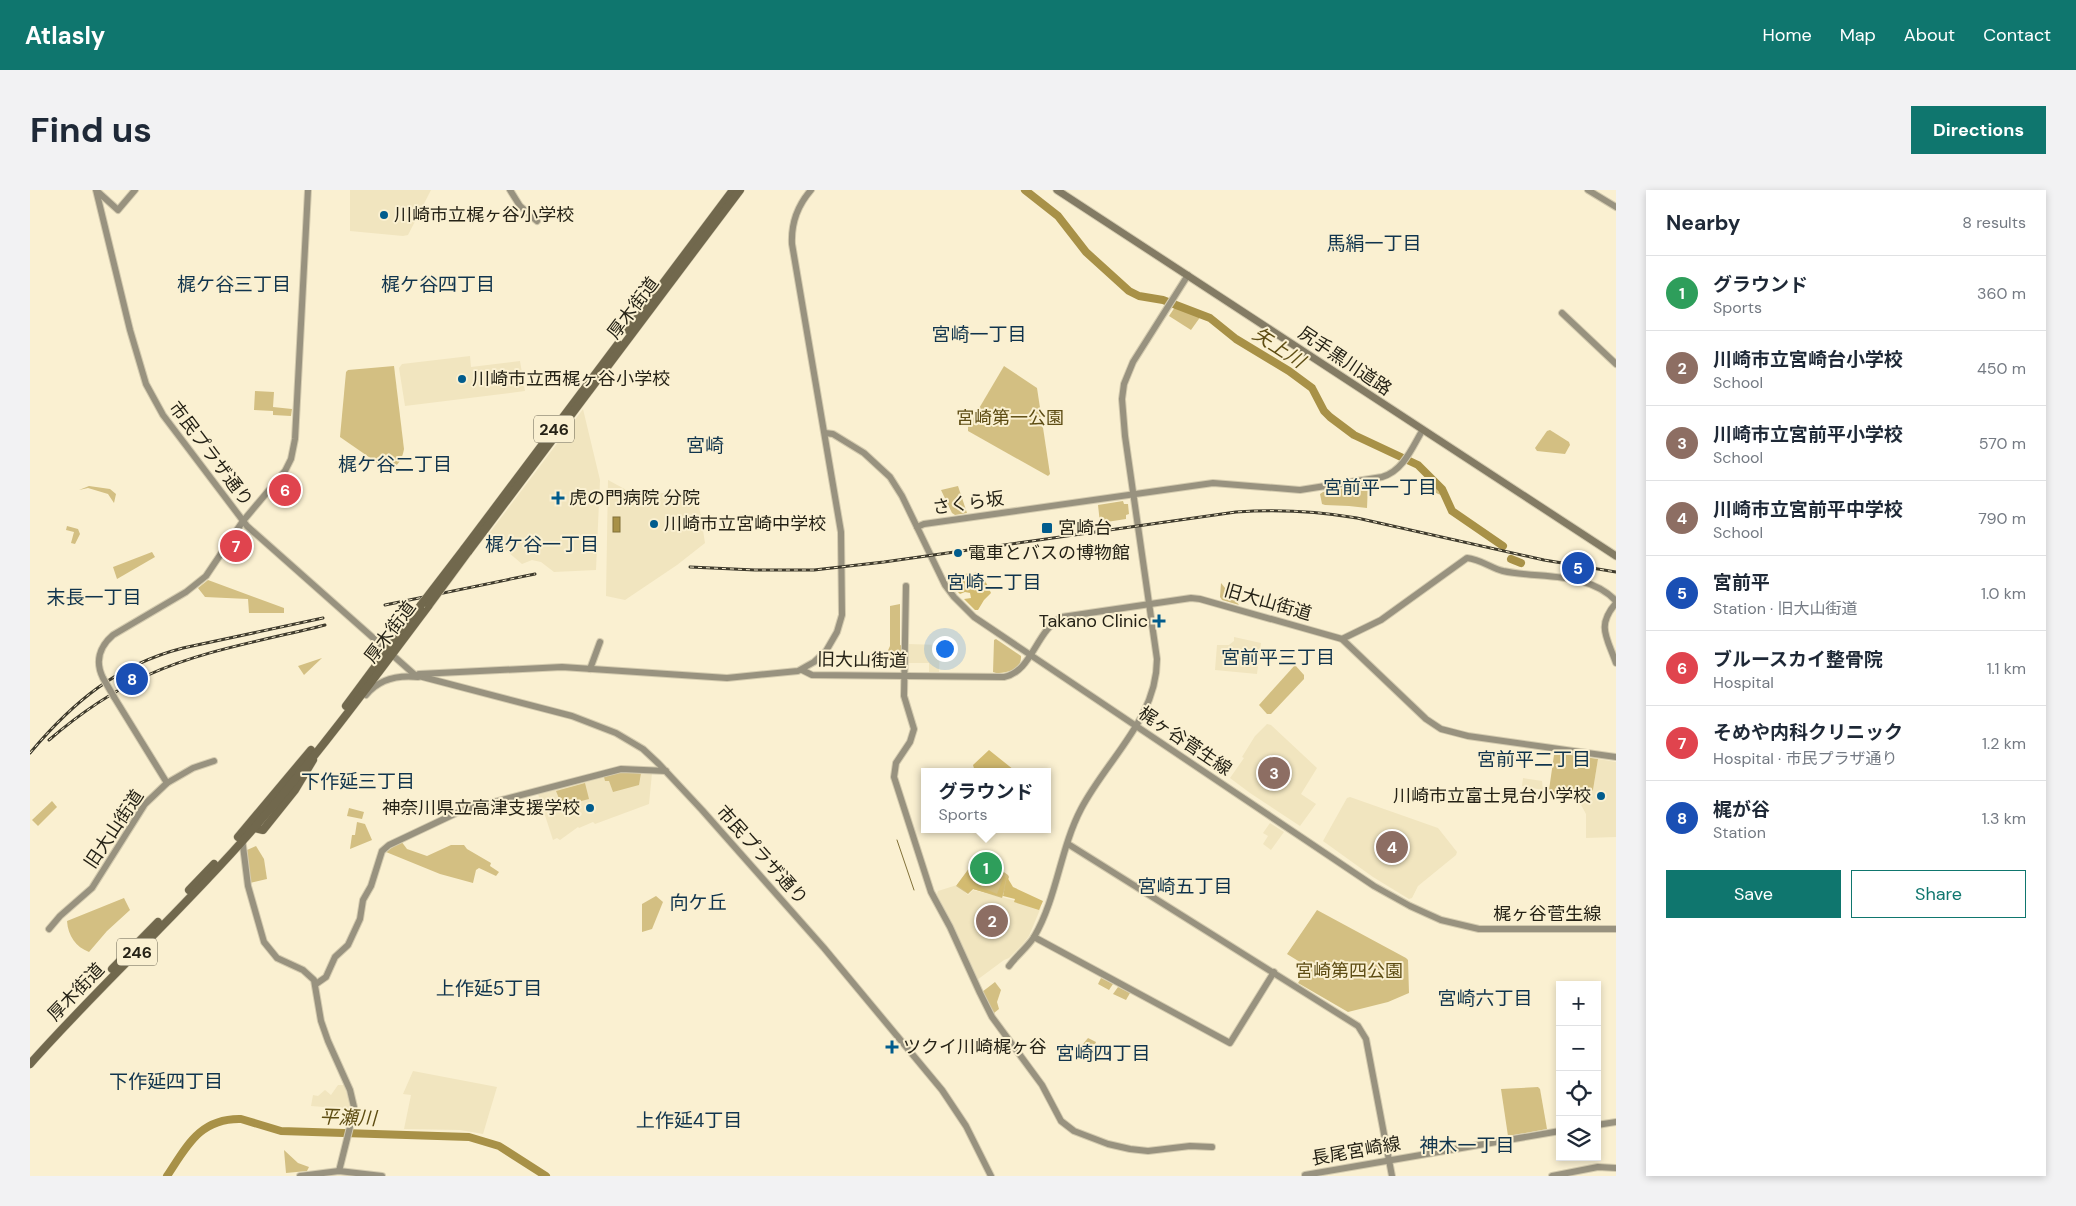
<!DOCTYPE html>
<html lang="en">
<head>
<meta charset="utf-8">
<style>
  :root { --surface:#fff; --page:#f2f2f3; --text:#1f2937; --muted:#747a83; --line:#e0e1e3; --accent:#0f766e }
  body { margin:0; font-family:"DM Sans","Noto Sans JP",sans-serif; background:var(--page); color:var(--text) }
  .controls { position:absolute; right:15px; bottom:15px; display:grid; overflow:hidden; border-radius:0px; box-shadow:0 2px 8px #0003 }
  .controls button { width:45px; height:45px; display:grid; place-items:center; padding:0; border:0; border-bottom:1px solid var(--line); background:var(--surface); color:var(--text); font:25px sans-serif }
  .you { position:absolute; left:914px; top:458px; width:18px; height:18px; margin:-12px; border:4px solid #fff; border-radius:50%; background:#1a73e8; box-shadow:0 0 0 8px #1a73e833 }
  .badge { display:grid; place-items:center; width:32px; height:32px; border-radius:50%; background:var(--accent); color:#fff; font-size:16px; font-weight:700 }
  .pin { position:absolute; translate:-50% -50%; border:2px solid #fff; box-shadow:0 1px 5px #0006 }
  .popup { position:absolute; left:891px; top:578px; width:130px; height:65px; box-sizing:border-box; display:grid; place-content:center; border-radius:0px; background:var(--surface); filter:drop-shadow(0 1px 4px #0005); font-size:16px; white-space:nowrap; color:var(--muted) }
  .popup b { font-size:19px; color:var(--text) }
  .popup::after { content:''; position:absolute; left:50%; top:100%; margin-left:-10px; border:10px solid transparent; border-top-color:var(--surface) }
  .list { margin:0; padding:0; list-style:none }
  h2 { display:flex; justify-content:space-between; align-items:center; height:65px; margin:0; padding:0 20px; font-size:21px }
  h2 small { font-size:16px; font-weight:400; color:var(--muted) }
  .list li { display:grid; grid-template-columns:32px 1fr auto; gap:15px; align-items:center; box-sizing:border-box; height:75px; padding:0 20px; border-top:1px solid var(--line) }
  .list b { display:block; font-size:19px; white-space:nowrap }
  .list p { margin:0; font-size:16px; white-space:nowrap; color:var(--muted) }
  .list em { font-size:16px; font-style:normal; color:var(--muted) }
  .actions { display:flex; gap:10px; padding:15px 20px }
  .actions a { flex:1; padding:11px 0; border:1px solid var(--accent); border-radius:0px; text-align:center; font-size:18px; color:var(--accent) }
  .actions .main { background:var(--accent); color:#fff }
  .icon { flex:none; width:28px; height:28px; fill:none; stroke:currentColor; stroke-width:2; stroke-linecap:round; stroke-linejoin:round }
  .map { position:relative; flex:none; width:1586px; height:986px; overflow:hidden; border-radius:0px }
  header { display:flex; align-items:center; gap:30px; box-sizing:border-box; height:70px; padding:0 25px; background:var(--accent); color:#fff }
  header strong { font-size:24px }
  nav { display:flex; gap:28px; margin-inline-start:auto; font-size:18px }
  .intro { display:flex; align-items:center; justify-content:space-between; box-sizing:border-box; height:120px; padding:0 30px }
  h1 { margin:0; font-size:35px }
  .button { padding:12px 22px; border-radius:0px; background:var(--accent); color:#fff; font-size:18px; font-weight:700 }
  main { display:flex; gap:30px; padding:0 30px }
  aside { flex:1; background:var(--surface); border-radius:0px; box-shadow:0 2px 8px #0003 }
  .map>svg:first-child { display:block }
</style>
</head>
<body>
<header>
<strong>Atlasly</strong>
<nav><a>Home</a><a>Map</a><a>About</a><a>Contact</a></nav>
</header>
<div class="intro"><h1>Find us</h1><a class="button">Directions</a></div>
<main>
<div class="map">
<svg width="1586" height="986" viewBox="0 0 1586 986">
  <rect width="100%" height="100%" fill="#faf0d1"/>
  <g fill="#f1e5bf">
    <path d="M320,0H401L378,45L373,46L320,41Z"/>
    <path d="M440,166L441,177L490,171L495,201L375,216L369,178L372,174Z"/>
    <path d="M553,219L570,290L566,380L524,382L511,372L502,370L492,374L458,345Z"/>
    <path d="M578,290L602,303H634L669,315L675,353L647,375L595,410L576,406Z"/>
    <path d="M1204,447L1231,453L1227,484L1185,480L1187,455H1199L1204,451Z"/>
    <path d="M878,454L910,455L909,482H899V473H877Z"/>
    <path d="M1237,534L1241,535L1287,578L1271,604L1286,614L1270,636L1220,603L1200,588L1214,568L1212,567L1225,546Z"/>
    <path d="M1568,569L1586,572V647L1556,648V624L1550,613L1563,600Z"/>
    <path d="M597,581L622,583L619,614L565,634L563,632L549,638L548,637L530,650L527,648L523,650L508,604L581,583Z"/>
    <path d="M1493,588L1512,591L1513,600L1492,596Z"/>
    <path d="M1320,607L1408,638L1427,662L1426,665L1388,696L1382,708L1379,709L1343,687L1293,651L1317,608Z"/>
    <path d="M1240,633L1254,642L1241,660L1233,654L1238,646L1233,643Z"/>
    <path d="M927,695L938,705L943,700L1011,717L999,746L992,755L979,768L974,770L947,790L907,704L908,701Z"/>
    <path d="M383,881L467,897L453,944L430,940L374,939L381,905L373,904Z"/>
    <path d="M308,895H314L320,913L319,919L281,916L283,905L288,906L295,900L301,905Z"/>
  </g>
  <g fill="#d3bf82">
    <path d="M1145,117L1171,126L1161,140L1139,126Z"/>
    <path d="M364,176L374,259C373,267 367,278 359,281L310,247L316,182L318,180Z"/>
    <path d="M974,176L1007,198L1020,284L1018,286L938,241V237Z"/>
    <path d="M225,201L244,202L243,217L262,219L261,226L243,225V221L224,220Z"/>
    <path d="M1520,240L1539,252L1540,255L1535,264L1507,261L1505,258L1517,241Z"/>
    <path d="M1398,287L1411,300L1413,306L1392,297Z"/>
    <path d="M1338,294L1337,318L1319,316L1295,315L1292,314L1290,304L1293,302Z"/>
    <path d="M59,296L80,299L86,304L84,313L78,304L58,298L49,300Z"/>
    <path d="M928,296L937,323L925,325L922,323L911,300Z"/>
    <path d="M1093,311L1094,314H1098L1099,324L1096,325V329L1070,333L1068,315Z"/>
    <path d="M37,336L48,339L50,344L45,354L41,353L44,342L36,340Z"/>
    <path d="M122,362L125,367L87,389L83,377Z"/>
    <path d="M178,390L254,418V423H219L218,409L175,407L168,398Z"/>
    <path d="M1191,393L1209,415L1192,410L1190,407Z"/>
    <path d="M870,414V455L873,456V467H855L860,456V416Z"/>
    <path d="M966,449L991,466C992,480 977,483 966,483L963,482L964,450Z"/>
    <path d="M292,468L274,485L268,476Z"/>
    <path d="M1265,475L1274,485V489L1241,524H1237L1229,515Z"/>
    <path d="M1527,563L1568,569L1563,600L1550,613L1540,606L1522,603L1519,600L1524,565Z"/>
    <path d="M601,582L611,583L609,595L583,602L579,591H575L574,587L587,583Z"/>
    <path d="M555,593L559,609L532,616L526,601Z"/>
    <path d="M22,611L27,617L8,636L2,630Z"/>
    <path d="M319,618L334,622L332,629L317,626Z"/>
    <path d="M327,632L335,634L342,650L320,659L322,645H325Z"/>
    <path d="M371,651L377,659L397,666L421,655H434L437,659L461,673L460,676L469,682L466,686L449,678L446,680L443,693L410,684L356,662Z"/>
    <path d="M226,656L234,669L237,689L220,693L217,660Z"/>
    <path d="M948,666H952L978,685L979,687L972,708L943,699L938,704L926,696Z"/>
    <path d="M626,706L633,712L622,739L612,742V714Z"/>
    <path d="M94,708L100,720L77,741L59,762C46,757 38,746 37,731Z"/>
    <path d="M1287,720L1376,768L1378,770L1379,803L1358,812L1318,822L1268,793L1278,777L1257,764Z"/>
    <path d="M1071,788L1083,794L1079,800L1068,794Z"/>
    <path d="M965,792L971,800L967,812L969,819L964,823L952,802Z"/>
    <path d="M1088,797L1100,803L1096,810L1083,804Z"/>
    <path d="M1058,848L1066,852L1059,867L1054,870L1048,860Z"/>
    <path d="M1508,897L1510,899L1517,939L1478,946L1471,899Z"/>
    <path d="M254,960L268,973L279,977L277,981L256,983Z"/>
  </g>
  <g fill="#d3bb70">
    <path d="M951,382L961,403L954,410L948,420H945L934,409L941,408L940,403L935,402L930,404L925,399L933,394L931,390L936,387L935,384Z"/>
    <path d="M959,560L984,580L983,582H945L943,575Z"/>
    <path d="M948,667L954,671L945,685L953,689L951,697L967,704L974,686L976,688L972,707L943,699L938,703L927,695Z"/>
    <path d="M977,687L983,697L1013,711L1009,720L984,712L985,709L973,706Z"/>
  </g>
  <rect fill="#a89147" stroke="#817038" x="583" y="327" width="7" height="15"/>
  <g fill="none" stroke-linecap="round" stroke-linejoin="round">
    <path stroke="#817038" stroke-width="1" d="M867,650L884,700"/>
    <g stroke="#a89147" stroke-width="8">
      <path d="M995,0L1028,26L1056,62L1099,101L1109,106L1133,110L1180,128L1206,149L1259,181L1282,198L1294,221L1300,227L1324,245L1388,275L1412,299L1422,321L1473,356"/>
      <path d="M1481,369L1491,373"/>
      <path d="M137,986C157,956 170,928 211,929L251,941L439,947L469,956L516,986"/>
    </g>
    <defs>
      <g id="secondary">
        <path d="M66,0L100,140L116,194L133,225L217,336L385,485L542,526L586,543L613,559L629,574L672,620L794,758L912,900L936,936L961,986"/>
        <path d="M480,0L490,16L507,31"/>
        <path d="M1558,0L1586,17"/>
        <path d="M67,1L88,20L105,0"/>
        <path d="M1532,123L1586,174"/>
        <path d="M795,243L803,244L834,263L860,287L872,306L915,395L924,407L944,427L1344,696L1380,716L1411,730L1449,739H1586"/>
        <path d="M887,337L894,334L1183,293L1270,300L1352,287C1373,281 1382,258 1392,241"/>
        <path d="M876,396L874,506L884,539L880,552L866,573L864,587L901,702L920,737L950,803L962,827L1012,895L1031,931L1044,941L1078,954L1100,959L1118,961L1160,956L1182,957"/>
        <path d="M1586,413C1566,436 1577,447 1586,473"/>
        <path d="M1312,449L1351,430L1437,368C1450,369 1461,378 1473,381C1510,389 1558,381 1586,411"/>
        <path d="M560,479L570,452"/>
        <path d="M772,480L782,485L974,487C1002,482 1006,440 1032,427L1161,408L1170,409L1312,449L1396,529L1411,539L1438,546L1586,567"/>
        <path d="M389,484L532,477L697,488L768,481L784,472L796,461L807,442L812,425L811,342L762,54C761,34 768,15 781,0"/>
        <path d="M73,488C65,472 69,457 83,445L156,402L176,386L213,331L255,281L261,269L265,249L278,0"/>
        <path d="M336,505C349,489 369,485 388,487"/>
        <path d="M84,507L137,593"/>
        <path d="M212,648L218,696L234,752L247,768L273,780L284,790L291,831L298,851L320,900L324,917L323,925L309,981"/>
        <path d="M1038,654L1328,836L1336,849L1362,986"/>
        <path d="M19,739L30,726L62,698L115,614L137,593L163,578L184,571"/>
        <path d="M1004,747L1200,853L1244,782"/>
        <path d="M979,776C986,766 997,758 1004,747C1027,708 1030,659 1051,619C1077,569 1127,529 1127,469L1095,246L1092,209L1094,194L1103,172L1158,85"/>
        <path d="M286,794L296,787L305,767L318,755L330,729L333,710L341,696L352,661L359,655L433,620L591,579L636,581"/>
        <path d="M1567,935L1586,932"/>
        <path d="M1275,985L1530,941"/>
        <path d="M270,986L309,981L352,986"/>
        <path d="M1522,986L1568,977L1586,978"/>
      </g>
      <path id="primary" d="M1027,0L1586,366"/>
      <g id="highway">
        <path d="M598,140L703,0"/>
        <path d="M434,359L588,154"/>
        <path d="M438,362L710,0"/>
        <path d="M316,516L391,415"/>
        <path d="M224,638L233,640L265,600L283,570"/>
        <path d="M208,647L281,560"/>
        <path d="M159,700L184,674"/>
        <path d="M82,779L128,732"/>
        <path d="M0,874C72,793 153,720 224,638C286,567 343,490 399,415"/>
      </g>
    </defs>
    <use href="#secondary" stroke="#d4cbaf" stroke-width="8"/>
    <use href="#primary" stroke="#d4cbaf" stroke-width="9"/>
    <use href="#highway" stroke="#d4cbaf" stroke-width="9"/>
    <use href="#secondary" stroke="#98927f" stroke-width="6"/>
    <use href="#primary" stroke="#837b64" stroke-width="7"/>
    <use href="#highway" stroke="#71684d" stroke-width="8"/>
    <defs>
      <g id="rail">
        <path d="M660,377L725,380H784L854,372L1206,322C1247,319 1286,321 1327,328L1514,370L1586,382"/>
        <path d="M355,415L505,384"/>
        <path d="M19,550C48,525 83,501 118,485C173,460 236,450 295,435"/>
        <path d="M0,563C43,512 87,475 153,458L293,428"/>
      </g>
    </defs>
    <use href="#rail" stroke="#3f3b2d" stroke-width="3"/>
    <use href="#rail" stroke="#faf0d1" stroke-width="1" stroke-dasharray="4" stroke-linecap="butt"/>
    <defs>
      <path id="secondary-bridge" d="M73,488L84,507"/>
      <g id="highway-bridge">
        <path d="M391,415L434,359"/>
        <path d="M399,415L438,362"/>
      </g>
    </defs>
    <use href="#secondary-bridge" stroke="#d4cbaf" stroke-width="8" stroke-linecap="butt"/>
    <use href="#highway-bridge" stroke="#d4cbaf" stroke-width="9" stroke-linecap="butt"/>
    <use href="#secondary-bridge" stroke="#98927f" stroke-width="6"/>
    <use href="#highway-bridge" stroke="#71684d" stroke-width="8"/>
  </g>
  <g fill="#015c8d" stroke="#faf0d1" stroke-width="2">
    <circle cx="354" cy="25" r="5"/>
    <circle cx="432" cy="189" r="5"/>
    <path d="M525.5 300.5h5v5h5v5h-5v5h-5v-5h-5v-5h5z"/>
    <circle cx="624" cy="334" r="5"/>
    <rect x="1011" y="332" width="12" height="12" rx="2.5"/>
    <circle cx="928" cy="363" r="5"/>
    <path d="M1126.5 423.5h5v5h5v5h-5v5h-5v-5h-5v-5h5z"/>
    <circle cx="1571" cy="606" r="5"/>
    <circle cx="560" cy="618" r="5"/>
    <path d="M859.5 849.5h5v5h5v5h-5v5h-5v-5h-5v-5h5z"/>
  </g>
  <g text-anchor="middle" stroke-width="4" stroke-linejoin="round" paint-order="stroke">
    <g fill="#faf0d1" stroke="#65604e" stroke-width="1">
      <rect x="504" y="225.5" width="40" height="27" rx="4"/>
      <rect x="87" y="748.5" width="40" height="27" rx="4"/>
    </g>
    <g font-size="16" font-weight="bold" fill="#252216">
      <text x="524" y="245">246</text>
      <text x="107" y="768">246</text>
    </g>
    <g font-size="18" fill="#252216" stroke="#faf0d1" text-anchor="start">
      <text x="364" y="31">川崎市立梶ヶ谷小学校</text>
      <text x="442" y="195">川崎市立西梶ヶ谷小学校</text>
      <text x="539" y="314">虎の門病院 分院</text>
      <text x="634" y="340">川崎市立宮崎中学校</text>
      <text x="1028" y="344">宮崎台</text>
      <text x="938" y="369">電車とバスの博物館</text>
      <text x="1118" y="437" text-anchor="end">Takano Clinic</text>
      <text x="1561" y="612" text-anchor="end">川崎市立富士見台小学校</text>
      <text x="550" y="624" text-anchor="end">神奈川県立高津支援学校</text>
      <text x="873" y="863">ツクイ川崎梶ヶ谷</text>
    </g>
    <g font-size="18" fill="#252216" stroke="#faf0d1">
      <text transform="translate(603 118) rotate(-53)" y="6">厚木街道</text>
      <text transform="translate(1315 171) rotate(34)" y="6">尻手黒川道路</text>
      <text transform="translate(181 264) rotate(53)" y="6">市民プラザ通り</text>
      <text transform="translate(938 313) rotate(-8)" y="6">さくら坂</text>
      <text transform="translate(1238 412) rotate(16)" y="6">旧大山街道</text>
      <text transform="translate(360 442) rotate(-53)" y="6">厚木街道</text>
      <text transform="translate(832 470) rotate(1)" y="6">旧大山街道</text>
      <text transform="translate(1155 551) rotate(34)" y="6">梶ヶ谷菅生線</text>
      <text transform="translate(84 639) rotate(-56)" y="6">旧大山街道</text>
      <text transform="translate(732 665) rotate(48)" y="6">市民プラザ通り</text>
      <text x="1517" y="730">梶ヶ谷菅生線</text>
      <text transform="translate(46 802) rotate(-46)" y="6">厚木街道</text>
      <text transform="translate(1326 961) rotate(-10)" y="6">長尾宮崎線</text>
    </g>
    <g font-size="18" fill="#5d4c13" stroke="#faf0d1">
      <text x="980" y="234">宮崎第一公園</text>
      <text x="1319" y="787">宮崎第四公園</text>
    </g>
    <g font-size="19" fill="#10344d" stroke="#faf0d1">
      <text x="1344" y="60">馬絹一丁目</text>
      <text x="204" y="101">梶ケ谷三丁目</text>
      <text x="408" y="101">梶ケ谷四丁目</text>
      <text x="949" y="151">宮崎一丁目</text>
      <text x="675" y="262">宮崎</text>
      <text x="365" y="281">梶ケ谷二丁目</text>
      <text x="1350" y="304">宮前平一丁目</text>
      <text x="512" y="361">梶ケ谷一丁目</text>
      <text x="964" y="399">宮崎二丁目</text>
      <text x="64" y="414">末長一丁目</text>
      <text x="1248" y="474">宮前平三丁目</text>
      <text x="1504" y="576">宮前平二丁目</text>
      <text x="328" y="598">下作延三丁目</text>
      <text x="1155" y="703">宮崎五丁目</text>
      <text x="668" y="719">向ケ丘</text>
      <text x="459" y="805">上作延5丁目</text>
      <text x="1455" y="815">宮崎六丁目</text>
      <text x="1073" y="870">宮崎四丁目</text>
      <text x="136" y="898">下作延四丁目</text>
      <text x="659" y="937">上作延4丁目</text>
      <text x="1437" y="962">神木一丁目</text>
    </g>
    <g font-size="19" font-style="italic" fill="#5e4d13" stroke="#faf0d1">
      <text transform="translate(1249 157) rotate(33)" y="7">矢上川</text>
      <text transform="translate(318 927) rotate(2)" y="7">平瀬川</text>
    </g>
  </g>
</svg>
<div class="controls">
<button>+</button>
<button>−</button>
<button><svg class="icon" aria-label="locate" viewBox="0 0 24 24"><circle cx="12" cy="12" r="6"/><path d="M12 2v4M12 18v4M2 12h4M18 12h4"/></svg></button>
<button><svg class="icon" aria-label="layers" viewBox="0 0 24 24"><path d="M12 4l9 5-9 5-9-5zM3 14l9 5 9-5"/></svg></button>
</div>
<div class="you"></div>
<div class="pin badge" style="left:956px;top:678px;background:#2e9e5b">1</div>
<div class="popup"><b>グラウンド</b>Sports</div>
<div class="pin badge" style="left:962px;top:731px;background:#8d6e63">2</div>
<div class="pin badge" style="left:1244px;top:583px;background:#8d6e63">3</div>
<div class="pin badge" style="left:1362px;top:657px;background:#8d6e63">4</div>
<div class="pin badge" style="left:1548px;top:378px;background:#1a4fb4">5</div>
<div class="pin badge" style="left:255px;top:300px;background:#e0444e">6</div>
<div class="pin badge" style="left:206px;top:356px;background:#e0444e">7</div>
<div class="pin badge" style="left:102px;top:489px;background:#1a4fb4">8</div>
</div>
<aside>
<h2>Nearby<small>8 results</small></h2>
<ul class="list">
<li><span class="badge" style="background:#2e9e5b">1</span><div><b>グラウンド</b><p>Sports</p></div><em>360 m</em></li>
<li><span class="badge" style="background:#8d6e63">2</span><div><b>川崎市立宮崎台小学校</b><p>School</p></div><em>450 m</em></li>
<li><span class="badge" style="background:#8d6e63">3</span><div><b>川崎市立宮前平小学校</b><p>School</p></div><em>570 m</em></li>
<li><span class="badge" style="background:#8d6e63">4</span><div><b>川崎市立宮前平中学校</b><p>School</p></div><em>790 m</em></li>
<li><span class="badge" style="background:#1a4fb4">5</span><div><b>宮前平</b><p>Station · 旧大山街道</p></div><em>1.0 km</em></li>
<li><span class="badge" style="background:#e0444e">6</span><div><b>ブルースカイ整骨院</b><p>Hospital</p></div><em>1.1 km</em></li>
<li><span class="badge" style="background:#e0444e">7</span><div><b>そめや内科クリニック</b><p>Hospital · 市民プラザ通り</p></div><em>1.2 km</em></li>
<li><span class="badge" style="background:#1a4fb4">8</span><div><b>梶が谷</b><p>Station</p></div><em>1.3 km</em></li>
</ul>
<div class="actions"><a class="main">Save</a><a>Share</a></div>
</aside>
</main>
</body>
</html>
